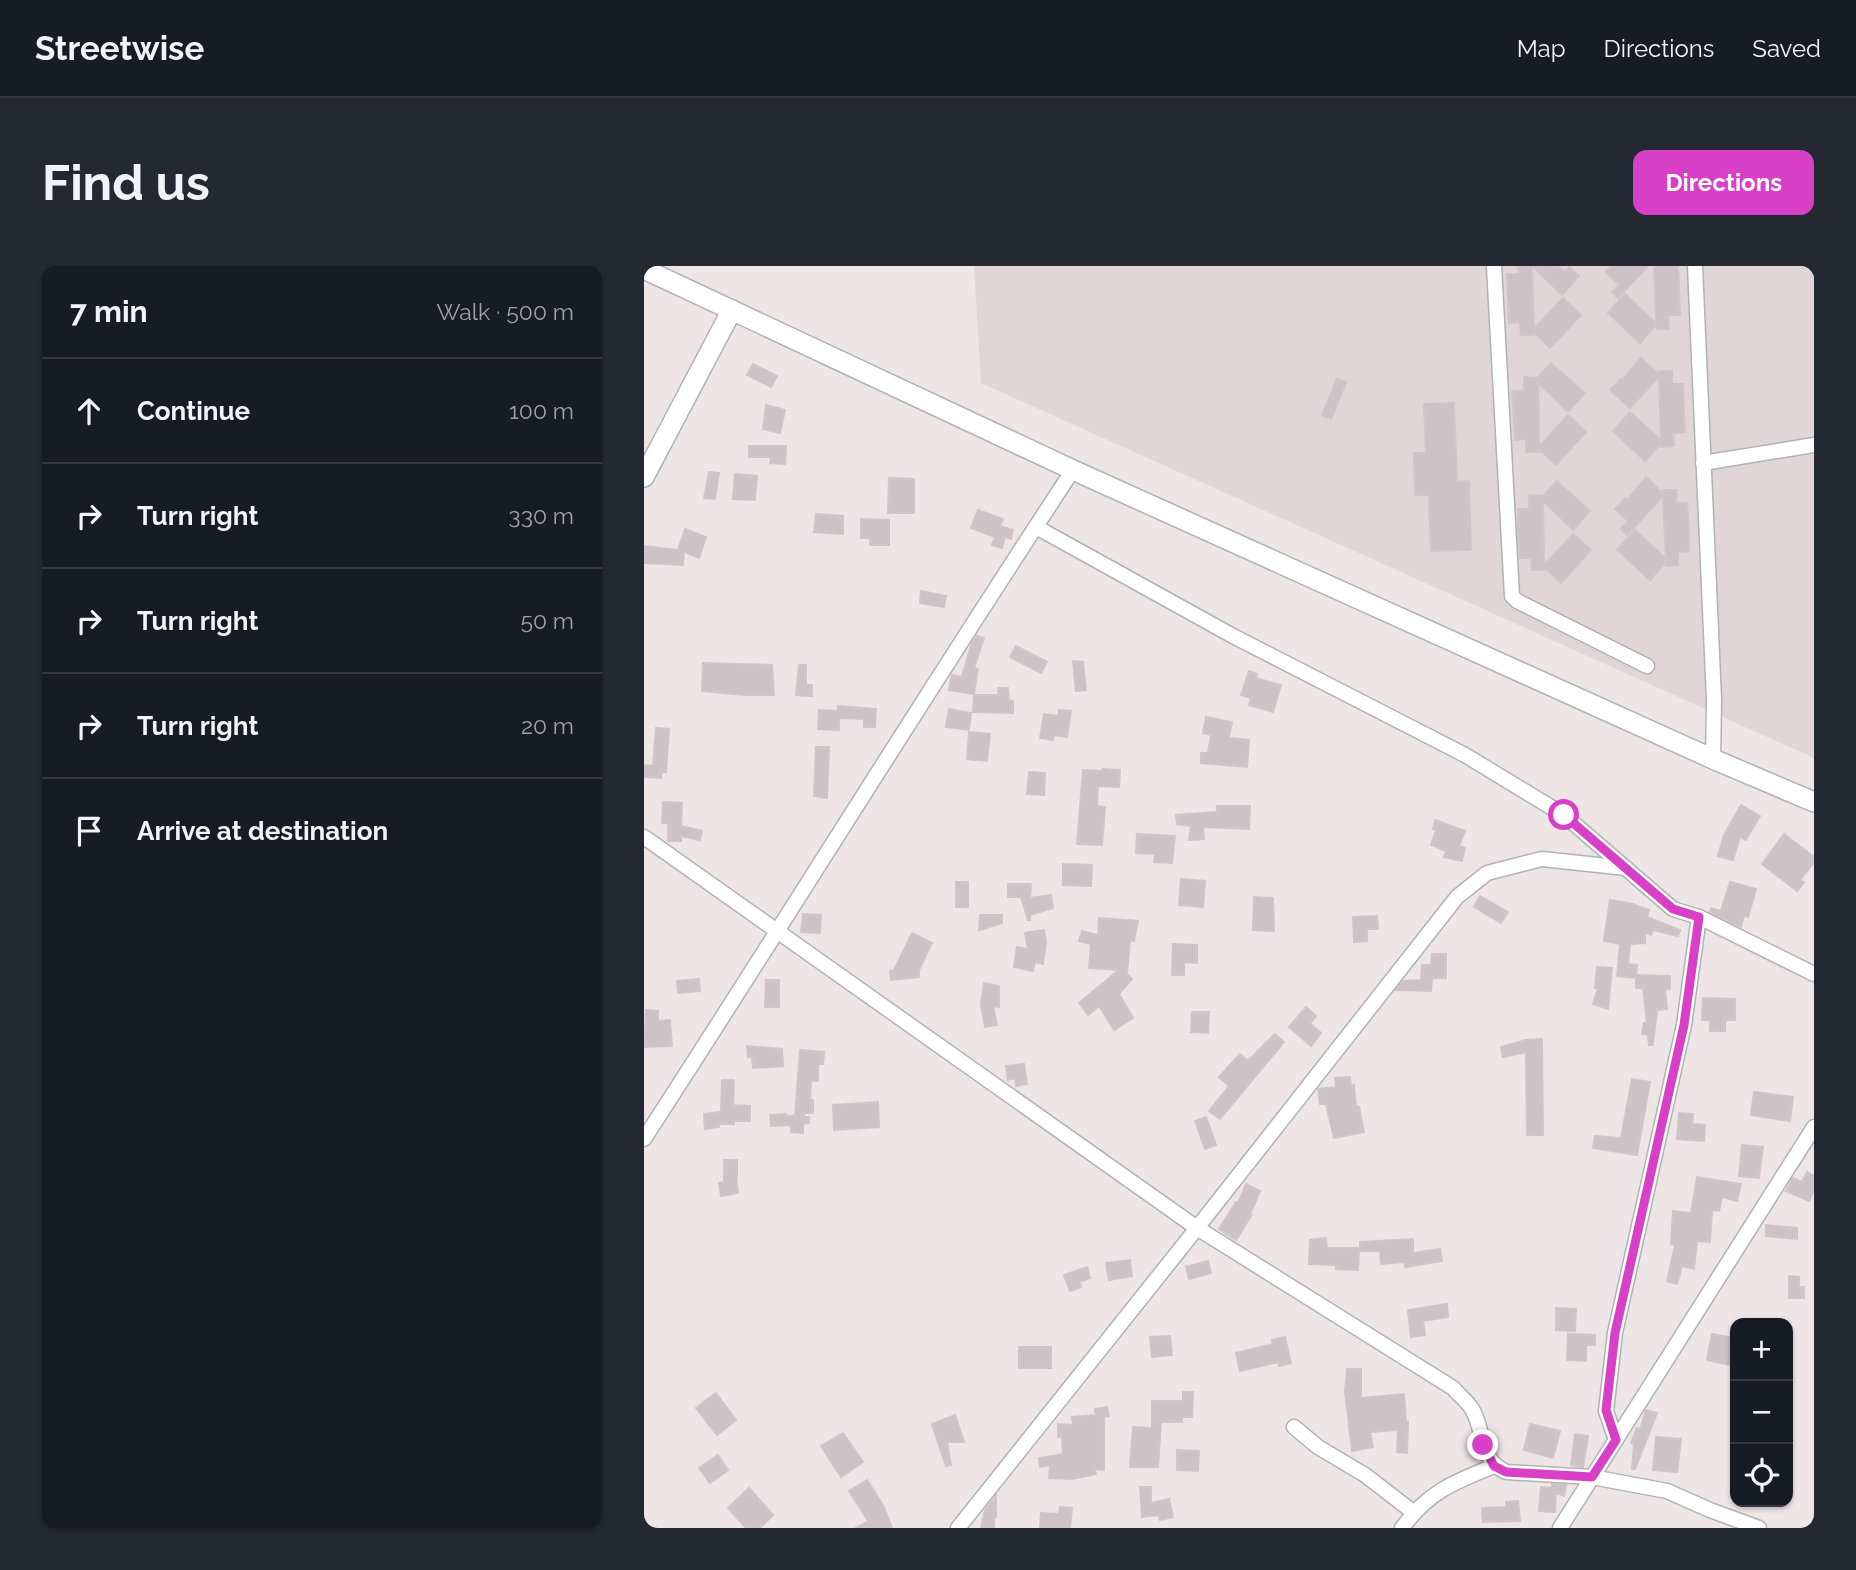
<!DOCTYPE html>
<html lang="en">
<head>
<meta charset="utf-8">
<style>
  :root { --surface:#171b24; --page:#242831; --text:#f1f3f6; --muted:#9ea1a6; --line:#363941; --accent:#d940c8 }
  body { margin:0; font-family:Raleway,sans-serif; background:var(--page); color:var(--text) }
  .controls { position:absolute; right:21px; bottom:21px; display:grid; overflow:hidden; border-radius:14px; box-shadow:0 2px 5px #0004 }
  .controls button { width:63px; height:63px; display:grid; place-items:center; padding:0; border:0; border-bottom:2px solid var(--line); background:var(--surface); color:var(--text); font:35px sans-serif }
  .stop { position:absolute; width:21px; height:21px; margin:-16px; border:5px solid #d940c8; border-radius:50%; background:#fff }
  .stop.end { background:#d940c8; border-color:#fff; box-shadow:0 2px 7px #0008 }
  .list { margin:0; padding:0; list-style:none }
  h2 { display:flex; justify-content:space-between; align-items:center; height:91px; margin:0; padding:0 28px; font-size:30px }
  h2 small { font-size:23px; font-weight:400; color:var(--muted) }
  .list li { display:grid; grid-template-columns:46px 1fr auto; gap:21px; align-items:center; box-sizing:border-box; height:105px; padding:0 28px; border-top:2px solid var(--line) }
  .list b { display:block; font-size:26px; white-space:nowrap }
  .list em { font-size:23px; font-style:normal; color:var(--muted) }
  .icon { flex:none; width:38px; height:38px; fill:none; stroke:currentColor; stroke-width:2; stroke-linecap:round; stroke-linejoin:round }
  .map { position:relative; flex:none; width:1170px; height:1262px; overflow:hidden; border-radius:14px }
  header { display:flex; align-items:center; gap:42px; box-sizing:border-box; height:98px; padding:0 35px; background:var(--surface); border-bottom:2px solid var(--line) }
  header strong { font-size:33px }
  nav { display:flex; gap:38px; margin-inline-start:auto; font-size:24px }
  .intro { display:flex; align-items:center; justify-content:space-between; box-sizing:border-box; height:168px; padding:0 42px }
  h1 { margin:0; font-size:49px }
  .button { padding:18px 32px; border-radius:14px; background:var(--accent); color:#fff; font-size:24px; font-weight:700 }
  main { display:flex; gap:42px; padding:0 42px }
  aside { flex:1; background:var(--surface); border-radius:14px; box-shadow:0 2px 5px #0004 }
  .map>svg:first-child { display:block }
</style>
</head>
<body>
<header>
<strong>Streetwise</strong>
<nav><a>Map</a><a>Directions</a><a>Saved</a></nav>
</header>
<div class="intro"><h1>Find us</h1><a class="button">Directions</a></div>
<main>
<aside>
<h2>7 min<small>Walk · 500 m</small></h2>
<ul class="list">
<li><svg class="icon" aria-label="ahead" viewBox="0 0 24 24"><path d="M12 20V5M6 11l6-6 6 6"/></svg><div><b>Continue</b></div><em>100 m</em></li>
<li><svg class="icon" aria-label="right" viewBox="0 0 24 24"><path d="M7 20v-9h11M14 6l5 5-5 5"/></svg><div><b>Turn right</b></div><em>330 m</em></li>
<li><svg class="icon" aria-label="right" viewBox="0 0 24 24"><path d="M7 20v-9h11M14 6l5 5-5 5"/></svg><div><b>Turn right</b></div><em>50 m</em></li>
<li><svg class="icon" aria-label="right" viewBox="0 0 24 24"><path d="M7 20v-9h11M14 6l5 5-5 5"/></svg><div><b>Turn right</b></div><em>20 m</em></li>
<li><svg class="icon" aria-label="arrive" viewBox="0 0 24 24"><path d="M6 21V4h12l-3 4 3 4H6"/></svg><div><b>Arrive at destination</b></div></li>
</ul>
</aside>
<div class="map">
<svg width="1170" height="1262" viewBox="0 0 1170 1262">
  <rect width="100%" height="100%" fill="#eee5e7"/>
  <path fill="#e0d6d8" d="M330,0H1170V492L337,117Z"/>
  <g fill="#cbc3c6" stroke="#d2c4c8" stroke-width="2">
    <path d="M874,0H888L890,63L919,32L937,49L906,82L890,66V69H877L876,56L865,57L863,8H875Z"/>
    <path d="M888,0H914L921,6L925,1L935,10L918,29Z"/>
    <path d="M967,0H1004L974,32L968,26L975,19L962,6Z"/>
    <path d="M1010,0H1034L1036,49H1024L1025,63H1013L1012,59L996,77L964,47L981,28L1012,57Z"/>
    <path d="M997,92L1015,109V105H1028V118H1039L1040,149L1041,166L1029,167L1030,180L1017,181V177L1001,195L969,165L986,146L1017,174L1015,111L986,142L966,124L977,113L978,114Z"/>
    <path d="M907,97L941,127L924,146L894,117L895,181L924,149L942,166L912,199L895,183V186H882V173L871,174L868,125H880V111L893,112Z"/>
    <path d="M109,98L133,110L127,121L103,109Z"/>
    <path d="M693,113L702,116L687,153L678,149Z"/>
    <path d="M810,137L813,216L825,215L827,284L787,285L785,229H771L770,187H782L780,138Z"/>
    <path d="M122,139L141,144L136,167L119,163Z"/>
    <path d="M105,180H142L141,198L126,197L127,191H105Z"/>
    <path d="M65,206L75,207L71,233L60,232Z"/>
    <path d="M91,208L113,210L111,234L89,233Z"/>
    <path d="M1002,211L1019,228V224H1032L1033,237H1043L1045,268V285L1034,286V299L1022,300V296L1006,314L973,284L991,264L1022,293L1019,230L983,269L977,263L984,255L971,243L981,232L983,234Z"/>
    <path d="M245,212L270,213V247H244Z"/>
    <path d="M913,215L946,245L929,264L899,235L900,299L929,268L947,284L917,317L900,301V304H888L887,292H876L874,262V243H885V229L899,230Z"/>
    <path d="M334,244L359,253L356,260L369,264L367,273L361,271L358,282L348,279L351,271L327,262Z"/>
    <path d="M172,248L199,250V268L170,266Z"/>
    <path d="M217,253L245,254V279H226V272H217Z"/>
    <path d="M41,263L62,271L55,292L40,286L39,299L0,297V280L34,284Z"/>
    <path d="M277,325L302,330L300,341L276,337Z"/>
    <path d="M333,370L340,372L330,402L334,403L330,428L305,424L308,409L318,411L327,379Z"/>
    <path d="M372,380L403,396L397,407L366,391Z"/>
    <path d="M429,395L439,396L442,424L432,425Z"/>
    <path d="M59,397L128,399L130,429H101L58,425Z"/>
    <path d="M155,399H162V419H168V430L152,429Z"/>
    <path d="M605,405L613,408L612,412L637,419L629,446L605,439L607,432L597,429Z"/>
    <path d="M354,422H364L365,434L369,435V447L329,446L330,429H355Z"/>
    <path d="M194,440L232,443L231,461H220V453L195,452V464L174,463L175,444L193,445Z"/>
    <path d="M305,443L327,447L325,464L302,461Z"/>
    <path d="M415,444L427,445L423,471L410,469L409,474L396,472L400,448L414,450Z"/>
    <path d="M562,451L588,456L585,472L605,474L603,501L557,497V487H564L567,469L559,467Z"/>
    <path d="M12,462L25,463L22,506H17V512L0,511V499L9,500Z"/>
    <path d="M325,466L346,468L343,495L323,493Z"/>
    <path d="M172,481H185L183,532L170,530Z"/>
    <path d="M459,503L476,504L475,521L454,520L453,540L461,541L458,579L433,578L439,504L459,505Z"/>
    <path d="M385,506L401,507L400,529L383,528Z"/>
    <path d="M19,536L38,537L37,560L58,565L56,574L37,570V575H24V557H18Z"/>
    <path d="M1097,539L1116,550L1102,574L1096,571L1089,594L1074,590L1080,569Z"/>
    <path d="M573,540H606L605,563L559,561L560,573L545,574L547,560L533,558L532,549L573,546Z"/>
    <path d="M791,554L821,565L815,580L821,582L818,595L800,591L802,585L787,579L792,564L789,563Z"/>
    <path d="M493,568L531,570L528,597L510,596L511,588L492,587Z"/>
    <path d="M1140,568L1170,591V596L1156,614L1160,616L1153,625L1118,598Z"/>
    <path d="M419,598L448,599L447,620L419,619Z"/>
    <path d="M537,613L561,615L559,641L535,639Z"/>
    <rect x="312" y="616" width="12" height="25"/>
    <path d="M1086,616L1112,623L1104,651L1100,649L1097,661L1066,646L1067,642L1077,645Z"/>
    <path d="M364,618H387L386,632L407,629L409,642L386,649V654H384L377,631H364Z"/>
    <path d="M836,630L864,646L857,657L830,641Z"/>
    <path d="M610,631L629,632L630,665L609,664Z"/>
    <path d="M966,634L989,638L1005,644L1003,651L1036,664L1034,670L1009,664L1007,669L1001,667V677L986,678L984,698L993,699L992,712L973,710L976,678L960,675Z"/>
    <path d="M159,648L177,649L176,667L157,666Z"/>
    <path d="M336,649H358V657L335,664Z"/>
    <path d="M733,650L734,663H723V675L710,676L709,651Z"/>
    <path d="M455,652L494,655L490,675L486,674L483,708L488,713L475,728L489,752L470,764L455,740L444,749L435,737L475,704L445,702L447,678L435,675L438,665L454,669Z"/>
    <path d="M400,664L402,677L399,698L391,696L389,705L370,701L373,681L384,683L381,667Z"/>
    <path d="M268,667L288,677L275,704V711L247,714L246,705L250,704Z"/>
    <path d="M529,678L553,679V697L540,696V709H528Z"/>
    <path d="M788,688H802V712H788L787,725L752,724L759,715L777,714L778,699H787Z"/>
    <path d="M953,701L968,702L964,743L949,738L954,722H951Z"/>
    <path d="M992,709L1026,710V723H1021L1023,743L1013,744L1009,779H1005L1004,769L998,768L1000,757H1003L999,722H992Z"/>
    <path d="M55,713L56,725L34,727L33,715Z"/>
    <path d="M122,714H135V741H121Z"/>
    <path d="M340,717L355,720V741L349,740L353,759L341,761L337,738Z"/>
    <path d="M1059,732L1091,733V754H1081V765H1066V754H1058Z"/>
    <path d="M662,741L672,750L666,758L677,767L667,780L645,761Z"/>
    <path d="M2,744L14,745V755L26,754L28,780L0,781Z"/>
    <path d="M548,746H565L564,767L547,766Z"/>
    <path d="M631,768L640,776L576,853L565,845L585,820L575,811L596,788L604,795Z"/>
    <path d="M898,773L899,869H883L882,786L859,791L857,781L882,774Z"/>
    <path d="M103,780L138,783L139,800L109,802L108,791H104Z"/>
    <path d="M156,784L180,786L179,798H174V815H167L166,834H169V847H160V851H165V857L159,858V867L147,866V859L127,860L126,849L142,848V850H151Z"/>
    <path d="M380,798L383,818L372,820L371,812L364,814L362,800Z"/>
    <path d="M706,811L707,820L710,819L712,841H715L720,866L690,872L682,838H676L674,823L692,821L691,812Z"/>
    <path d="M988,813L1006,816L993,889L949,882L951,870L977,872Z"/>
    <path d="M78,814H90L89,839L106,840V855H90V858H75V861L61,863L60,848L77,846Z"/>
    <path d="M1110,826L1149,831L1146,855L1107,849Z"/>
    <path d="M234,836L235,861L190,864L189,839Z"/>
    <path d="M1035,847L1049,848L1048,858L1061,859L1060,875L1033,873Z"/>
    <path d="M562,851L572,879L561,883L551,855Z"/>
    <path d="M1098,879L1119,881L1115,912L1095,910Z"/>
    <path d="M80,894H93V910H92L94,927L77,930L75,917L80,916Z"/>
    <path d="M1163,906L1170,910V924L1165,935L1142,925L1149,912L1158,916Z"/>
    <path d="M1053,911L1097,918L1093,935L1078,931L1075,945L1068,944L1066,976L1053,975L1050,1003L1038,1000L1033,1018L1023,1015L1031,979L1027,978L1029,945L1047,947Z"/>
    <path d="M602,918L616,925L605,951L607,950L592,974L575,963L592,936L594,937Z"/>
    <path d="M1122,959L1153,962V973L1122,970Z"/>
    <path d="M682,972L683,982H715L714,1004L692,1003L693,999L665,998L666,974Z"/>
    <path d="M769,973V987L796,983L798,995L761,1001V996L737,998L736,985H716V976Z"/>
    <path d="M486,994L488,1010L465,1014L462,997Z"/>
    <path d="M564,995L567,1007L545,1013L542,1001Z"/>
    <path d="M443,1001L446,1012L435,1016L437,1021L426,1025L420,1009Z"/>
    <path d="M1145,1010L1155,1011V1021H1160V1032H1145Z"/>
    <path d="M803,1038L804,1051L779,1055L781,1069L767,1071L764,1044Z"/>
    <path d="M912,1042L932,1043L931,1065L912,1064Z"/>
    <path d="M924,1068L951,1069V1079H942V1095L923,1094Z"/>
    <path d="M1068,1068L1091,1072V1100L1063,1094Z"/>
    <path d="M526,1070L528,1089L508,1091L506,1071Z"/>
    <path d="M641,1071L647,1097L635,1100L634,1096L596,1105L592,1087L629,1078L628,1074Z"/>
    <rect x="375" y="1081" width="32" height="21"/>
    <path d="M703,1103H717V1132L760,1128L762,1156H764L763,1187L753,1186L754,1164L726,1166L729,1181L708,1185L701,1125Z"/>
    <path d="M539,1126H549L548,1151H538V1156H517L514,1201H486L489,1161L508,1162V1135H539Z"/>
    <path d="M72,1127L92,1154L73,1169L52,1142Z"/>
    <path d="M463,1141L465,1150L460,1151V1204L450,1203L452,1208L428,1213L405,1212L406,1199L396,1201L395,1192L419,1188L418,1171H414V1158L429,1159L428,1151L452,1149L451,1143Z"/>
    <path d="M1002,1144L1013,1147L991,1203H988L990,1178L987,1177L993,1162L996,1164Z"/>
    <path d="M311,1149L320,1176H303L307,1199L302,1200L288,1158Z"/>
    <path d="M886,1158L916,1165L909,1192L880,1184Z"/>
    <path d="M199,1167L219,1196L197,1211L177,1180Z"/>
    <path d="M931,1168L944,1170L939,1201L927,1199Z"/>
    <path d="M1012,1171L1037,1173L1033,1206L1009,1204Z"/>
    <path d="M533,1184L555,1185L554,1205L533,1204Z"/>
    <path d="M74,1189L84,1204L66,1217L55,1202Z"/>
    <path d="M223,1214L239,1239L248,1262H212L224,1255L205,1225Z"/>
    <path d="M908,1218L922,1219L920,1230L912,1227L911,1246L895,1245L897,1221L908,1222Z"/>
    <path d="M496,1221H507V1237L525,1233L529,1251L516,1254L515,1249L498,1251Z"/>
    <path d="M105,1222L129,1249L116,1262H102L84,1242Z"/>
    <path d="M352,1230V1251H350V1262H337L341,1244Z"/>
    <path d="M874,1235L876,1255L839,1256L838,1242L862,1241V1236Z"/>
    <path d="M416,1241L428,1242L426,1262H396L397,1247L415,1248Z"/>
  </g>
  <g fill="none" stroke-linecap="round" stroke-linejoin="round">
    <defs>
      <g id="street">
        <path d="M850,0L868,330L873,335L1003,400"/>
        <path d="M1051,0L1070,434L1069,493"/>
        <path d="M1059,197L1170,179"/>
        <path d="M392,261L589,370L821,489L920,549L1029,643L1055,651L1170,708"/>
        <path d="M0,571L553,962L809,1122C815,1129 824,1136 828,1143C842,1166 833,1192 862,1206L948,1211L1023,1225L1066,1244L1115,1262"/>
        <path d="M0,873C144,651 283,425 429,204"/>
        <path d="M650,1161L674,1181L721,1209L769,1246"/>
        <path d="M972,1174L962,1145L971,1067L1040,759L1055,651"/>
        <path d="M314,1262L553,962L813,631L843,607L898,593L982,602"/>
        <path d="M758,1262C784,1226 810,1216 850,1200"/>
        <path d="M916,1262L1170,861"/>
      </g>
      <g id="secondary">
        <path d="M0,3L429,204L1069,493L1170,536"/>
        <path d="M0,211L88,44"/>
      </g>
    </defs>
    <use href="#street" stroke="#aeb4b2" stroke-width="17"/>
    <use href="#secondary" stroke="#adb4b2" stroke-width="22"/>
    <use href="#street" stroke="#fff" stroke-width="14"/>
    <use href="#secondary" stroke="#fff" stroke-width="19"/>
  </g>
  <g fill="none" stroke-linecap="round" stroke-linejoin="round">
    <path stroke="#d940c8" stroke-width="9" d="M839,1179L850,1200L862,1206L948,1211L972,1174L962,1144L971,1067L1040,759L1055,651L1029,643L920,549"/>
  </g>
</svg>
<div class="controls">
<button>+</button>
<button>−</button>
<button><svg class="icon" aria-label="locate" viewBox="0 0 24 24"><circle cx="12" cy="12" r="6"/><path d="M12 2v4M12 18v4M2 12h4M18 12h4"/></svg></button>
</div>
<div class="stop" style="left:920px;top:549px"></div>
<div class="stop end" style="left:839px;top:1179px"></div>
</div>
</main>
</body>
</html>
